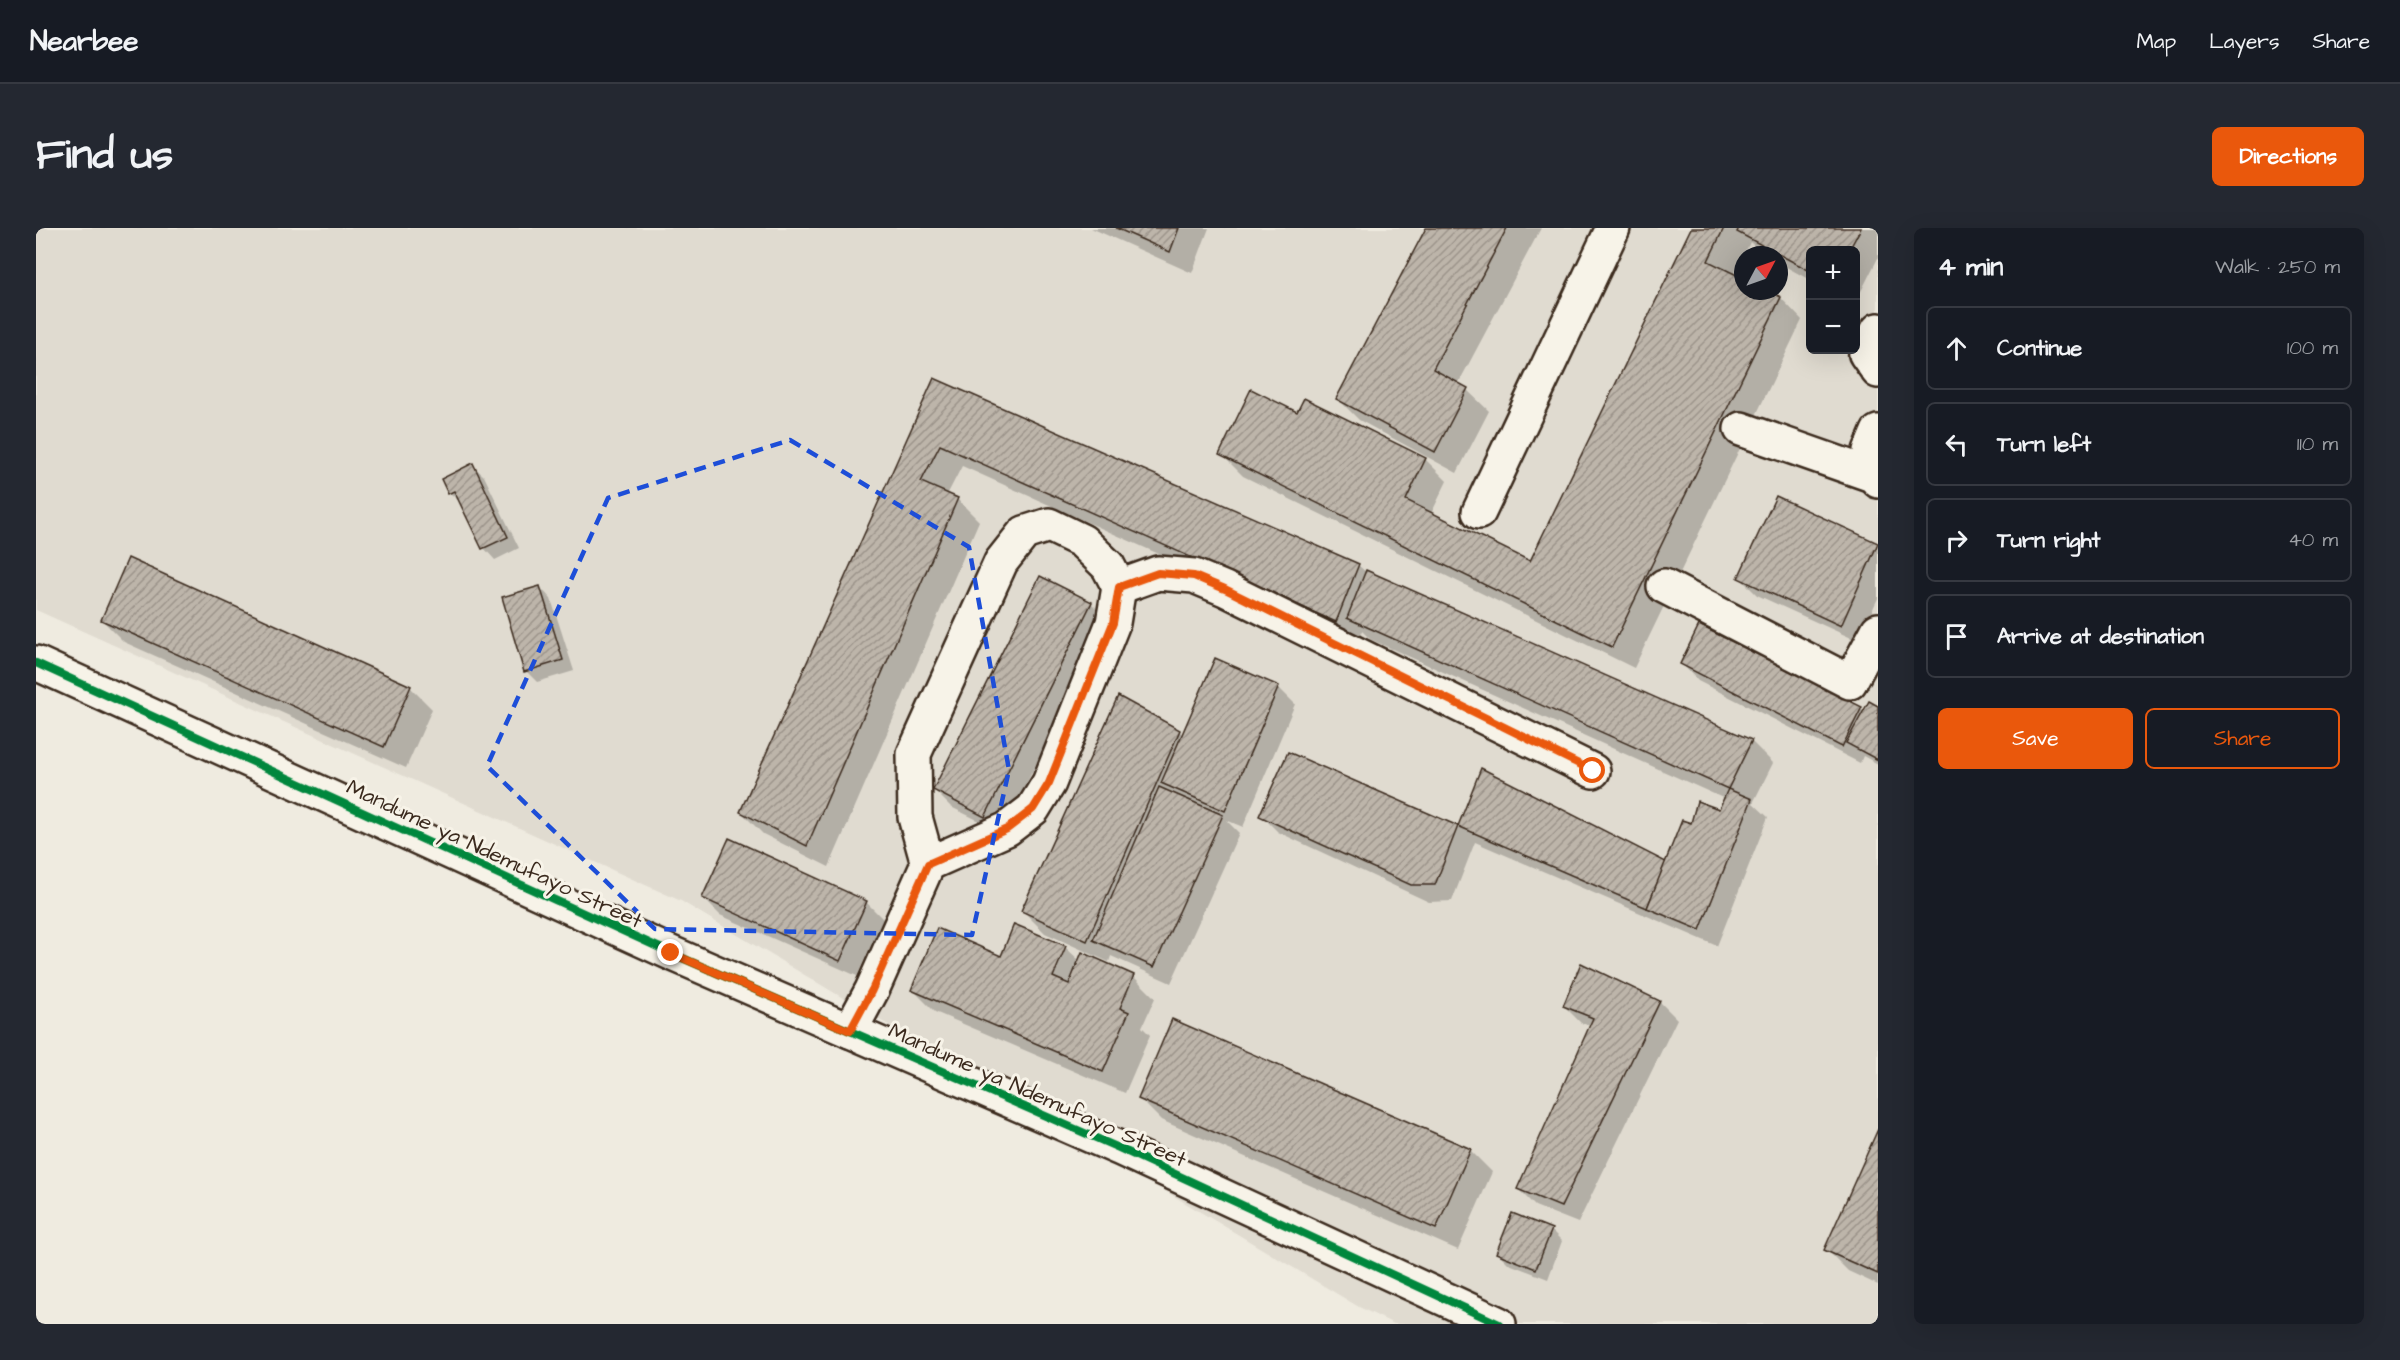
<!DOCTYPE html>
<html lang="en">
<head>
<meta charset="utf-8">
<style>
  :root { --surface:#171b24; --page:#242831; --text:#f1f3f6; --muted:#9ea1a6; --line:#363941; --accent:#ea580c }
  body { margin:0; font-family:"Architects Daughter",sans-serif; background:var(--page); color:var(--text) }
  .controls { position:absolute; right:18px; top:18px; display:grid; overflow:hidden; border-radius:9px; box-shadow:0 6px 24px #0002 }
  .controls button { width:54px; height:54px; display:grid; place-items:center; padding:0; border:0; border-bottom:2px solid var(--line); background:var(--surface); color:var(--text); font:30px sans-serif }
  .compass { position:absolute; left:1698px; top:18px; width:54px; height:54px; border-radius:50%; background:var(--surface); box-shadow:0 6px 24px #0002; rotate:49deg }
  .stop { position:absolute; width:18px; height:18px; margin:-14px; border:4px solid #ea580c; border-radius:50%; background:#fff }
  .stop.end { background:#ea580c; border-color:#fff; box-shadow:0 2px 6px #0008 }
  .list { margin:0; padding:0; list-style:none }
  h2 { display:flex; justify-content:space-between; align-items:center; height:78px; margin:0; padding:0 24px; font-size:26px }
  h2 small { font-size:20px; font-weight:400; color:var(--muted) }
  .list li { display:grid; grid-template-columns:39px 1fr auto; gap:18px; align-items:center; box-sizing:border-box; height:84px; margin:0 12px 12px; padding:0 12px; border:2px solid var(--line); border-radius:9px }
  .list b { display:block; font-size:22px; white-space:nowrap }
  .list em { font-size:20px; font-style:normal; color:var(--muted) }
  .actions { display:flex; gap:12px; padding:18px 24px }
  .actions a { flex:1; padding:14px 0; border:2px solid var(--accent); border-radius:9px; text-align:center; font-size:21px; color:var(--accent) }
  .actions .main { background:var(--accent); color:#fff }
  .icon { flex:none; width:33px; height:33px; fill:none; stroke:currentColor; stroke-width:2; stroke-linecap:round; stroke-linejoin:round }
  .map { position:relative; flex:none; width:1842px; height:1096px; overflow:hidden; border-radius:9px }
  header { display:flex; align-items:center; gap:36px; box-sizing:border-box; height:84px; padding:0 30px; background:var(--surface); border-bottom:2px solid var(--line) }
  header strong { font-size:28px }
  nav { display:flex; gap:33px; margin-inline-start:auto; font-size:21px }
  .intro { display:flex; align-items:center; justify-content:space-between; box-sizing:border-box; height:144px; padding:0 36px }
  h1 { margin:0; font-size:42px }
  .button { padding:15px 27px; border-radius:9px; background:var(--accent); color:#fff; font-size:21px; font-weight:700 }
  main { display:flex; gap:36px; padding:0 36px }
  aside { flex:1; background:var(--surface); border-radius:9px; box-shadow:0 6px 24px #0002 }
  .map>svg:first-child { display:block }
</style>
</head>
<body>
<header>
<strong>Nearbee</strong>
<nav><a>Map</a><a>Layers</a><a>Share</a></nav>
</header>
<div class="intro"><h1>Find us</h1><a class="button">Directions</a></div>
<main>
<div class="map">
<svg width="1842" height="1096" viewBox="0 0 1842 1096">
  <defs>
    <pattern id="building-hatch" width="6" height="6" patternUnits="userSpaceOnUse" patternTransform="scale(1.5)"><rect width="6" height="6" fill="#bdb5aa"/><path d="M-1 1l2-2M0 6l6-6M5 7l2-2" fill="none" stroke="#9b938a"/></pattern>
  </defs>
  <rect width="100%" height="100%" fill="#efebe0"/>
  <filter id="ink" filterUnits="userSpaceOnUse"><feTurbulence type="fractalNoise" baseFrequency=".0167" numOctaves="2"/><feDisplacementMap in="SourceGraphic" scale="12" xChannelSelector="R" yChannelSelector="G"/><feConvolveMatrix kernelMatrix="1 2 1 2 8 2 1 2 1" color-interpolation-filters="sRGB"/></filter>
  <g filter="url(#ink)">
    <path fill="#e0dbd0" fill-rule="evenodd" d="M0,0H1842V1096H1358L1323,1079L645,673L0,382ZM1774,22H1820V122H1774ZM1707,27H1743V63H1707Z"/>
    <g fill="#0003">
      <path d="M1055,0H1173L1156,45Z"/>
      <path d="M1392,0H1505L1422,156L1431,162L1453,183L1421,245L1323,192L1301,170Z"/>
      <path d="M1657,0H1842V30L1820,73V22H1774V52L1743,35V27H1728L1714,14L1698,47L1707,52V63H1729L1745,70L1766,92L1598,440L1207,248L1185,226L1262,186L1269,172L1390,232L1411,253L1395,286L1494,335Z"/>
      <path d="M899,152L1322,337L1331,345L1715,513L1737,535L1717,575L1732,589L1681,718L1439,614L1416,673L1393,674L1242,604L1225,587L1253,526L1423,600L1446,542L1631,636L1656,597L1684,583L1689,571L1334,411L1326,403L1322,415L926,238L911,267L921,271L943,293L793,639L727,606L705,584Z"/>
      <path d="M436,237L448,248L483,320L459,332L448,320L426,276L414,265Z"/>
      <path d="M1740,270L1842,317V370L1822,413L1721,367L1704,350Z"/>
      <path d="M504,359L515,371L538,443L501,454L490,443Z"/>
      <path d="M1055,375L1072,392L966,604L915,579L898,562Z"/>
      <path d="M66,392L374,459L396,481L370,540L88,414Z"/>
      <path d="M1664,399L1829,484L1842,479V536L1827,528L1824,535L1662,453L1646,436Z"/>
      <path d="M1242,459L1259,476L1207,599L1190,592L1203,605L1135,755L1075,728L1073,734L1009,705L987,683L1143,503L1147,507Z"/>
      <path d="M667,670L830,674L847,691L821,748L684,687Z"/>
      <path d="M1029,719L1044,733L1097,748L1119,770L1106,799L1114,807L1089,865L899,784L877,762Z"/>
      <path d="M1546,737L1624,774L1641,791L1542,995L1499,978L1482,961L1555,798L1545,795L1528,778Z"/>
      <path d="M1103,870L1434,922L1456,944L1422,1022L1125,892Z"/>
      <path d="M1842,904V1057L1812,1043L1790,1021Z"/>
      <path d="M1515,1002L1526,1013L1512,1051L1473,1036L1462,1025Z"/>
    </g>
    <g fill="url(#building-hatch)" stroke="#3b2a1e" stroke-width="1.5">
      <path d="M1080,0H1143L1134,24Z"/>
      <path d="M1390,0H1471L1397,141L1432,160L1399,224L1300,171Z"/>
      <path d="M1655,0H1688L1672,33L1707,50V63H1733L1745,69L1576,419L1183,227L1215,161L1261,184L1268,170L1390,230L1370,272L1494,333Z"/>
      <path d="M1703,0H1825L1813,22H1774V43L1701,4Z"/>
      <path d="M898,150L1323,336L1300,394L904,217L885,254L922,270L771,618L704,584Z"/>
      <path d="M437,235L472,309L446,321L418,263L412,266L405,251Z"/>
      <path d="M1740,268L1842,315L1805,398L1702,350Z"/>
      <path d="M92,330L375,458L348,519L65,392Z"/>
      <path d="M1330,342L1716,512L1692,561L1311,390Z"/>
      <path d="M1004,348L1056,374L949,589L897,562Z"/>
      <path d="M504,358L527,432L488,444L466,369Z"/>
      <path d="M1663,397L1826,479L1806,519L1644,436Z"/>
      <path d="M1179,430L1243,458L1189,583L1125,555Z"/>
      <path d="M1082,468L1144,502L1051,713L985,683Z"/>
      <path d="M1833,473L1842,478V532L1810,515Z"/>
      <path d="M1252,524L1422,598L1399,657H1375L1223,588Z"/>
      <path d="M1445,540L1630,634L1611,680L1422,598Z"/>
      <path d="M1123,559L1187,587L1118,739L1057,712Z"/>
      <path d="M1692,561L1716,571L1664,702L1611,680L1646,592L1655,595L1661,573L1683,581Z"/>
      <path d="M693,610L831,673L804,733L666,670Z"/>
      <path d="M978,696L1030,718L1017,749L1033,756L1046,724L1098,747L1084,780L1093,784L1067,844L875,762L901,700L965,728Z"/>
      <path d="M1545,735L1624,773L1525,979L1481,961L1557,790L1527,778Z"/>
      <path d="M1136,791L1435,921L1400,1001L1102,871Z"/>
      <path d="M1842,901V1046L1788,1022Z"/>
      <path d="M1476,985L1516,1001L1500,1041L1460,1025Z"/>
    </g>
    <g fill="none" stroke-linecap="round" stroke-linejoin="round">
      <defs>
        <g id="minor">
          <path d="M1842,102L1830,126L1842,143"/>
          <path d="M1705,201L1839,248"/>
          <path d="M1842,204L1834,223L1842,253"/>
          <path d="M1443,284L1577,0"/>
          <path d="M1628,358L1814,454L1842,402"/>
          <path d="M1083,359L1122,345L1158,348L1189,361L1557,543"/>
          <path d="M0,435L635,725L1083,920L1463,1096"/>
          <path d="M814,803L836,762L892,636L879,589L878,526L965,334L988,305L1013,297L1046,313L1072,338L1083,359L1077,395L1013,555L997,581L971,601L892,636"/>
        </g>
      </defs>
      <use href="#minor" stroke="#3b2a1e" stroke-width="38"/>
      <use href="#minor" stroke="#f7f3e8" stroke-width="33"/>
      <defs>
        <path id="cycleway" d="M0,435L635,725L1083,920L1463,1096"/>
      </defs>
      <use href="#cycleway" stroke="#f7f3e8" stroke-width="11"/>
      <use href="#cycleway" stroke="#00873e" stroke-width="8"/>
    </g>
  </g>
  <g fill="none" stroke-linecap="round" stroke-linejoin="round" filter="url(#ink)">
    <path stroke="#ea580c" stroke-width="8" d="M635,725L814,803L836,762L892,636L971,601L997,581L1013,555L1077,395L1083,359L1122,345L1158,348L1189,361L1557,543"/>
  </g>
  <path fill="none" stroke="#1d4ed8" stroke-width="4.5" stroke-dasharray="12 8" stroke-linejoin="round" d="M754,212L933,319L973,542L936,707L619,701L451,538L572,270Z"/>
  <g text-anchor="middle" stroke-width="6" stroke-linejoin="round" paint-order="stroke">
    <g font-size="22" fill="#3b2a1e" stroke="#f7f3e8">
      <text transform="translate(459 625) rotate(25)" y="8">Mandume ya Ndemufayo Street</text>
      <text transform="translate(1002 866) rotate(24)" y="8">Mandume ya Ndemufayo Street</text>
    </g>
  </g>
</svg>
<div class="controls">
<button>+</button>
<button>−</button>
</div>
<svg class="compass" viewBox="-18 -18 36 36"><path d="M0-13l5 13h-10z" fill="#e53935"/><path d="M0 13l5-13h-10z" fill="#9ea1a6"/></svg>
<div class="stop" style="left:1557px;top:543px"></div>
<div class="stop end" style="left:635px;top:725px"></div>
</div>
<aside>
<h2>4 min<small>Walk · 250 m</small></h2>
<ul class="list">
<li><svg class="icon" aria-label="ahead" viewBox="0 0 24 24"><path d="M12 20V5M6 11l6-6 6 6"/></svg><div><b>Continue</b></div><em>100 m</em></li>
<li><svg class="icon" aria-label="left" viewBox="0 0 24 24"><path d="M17 20v-9H6M10 6l-5 5 5 5"/></svg><div><b>Turn left</b></div><em>110 m</em></li>
<li><svg class="icon" aria-label="right" viewBox="0 0 24 24"><path d="M7 20v-9h11M14 6l5 5-5 5"/></svg><div><b>Turn right</b></div><em>40 m</em></li>
<li><svg class="icon" aria-label="arrive" viewBox="0 0 24 24"><path d="M6 21V4h12l-3 4 3 4H6"/></svg><div><b>Arrive at destination</b></div></li>
</ul>
<div class="actions"><a class="main">Save</a><a>Share</a></div>
</aside>
</main>
</body>
</html>
